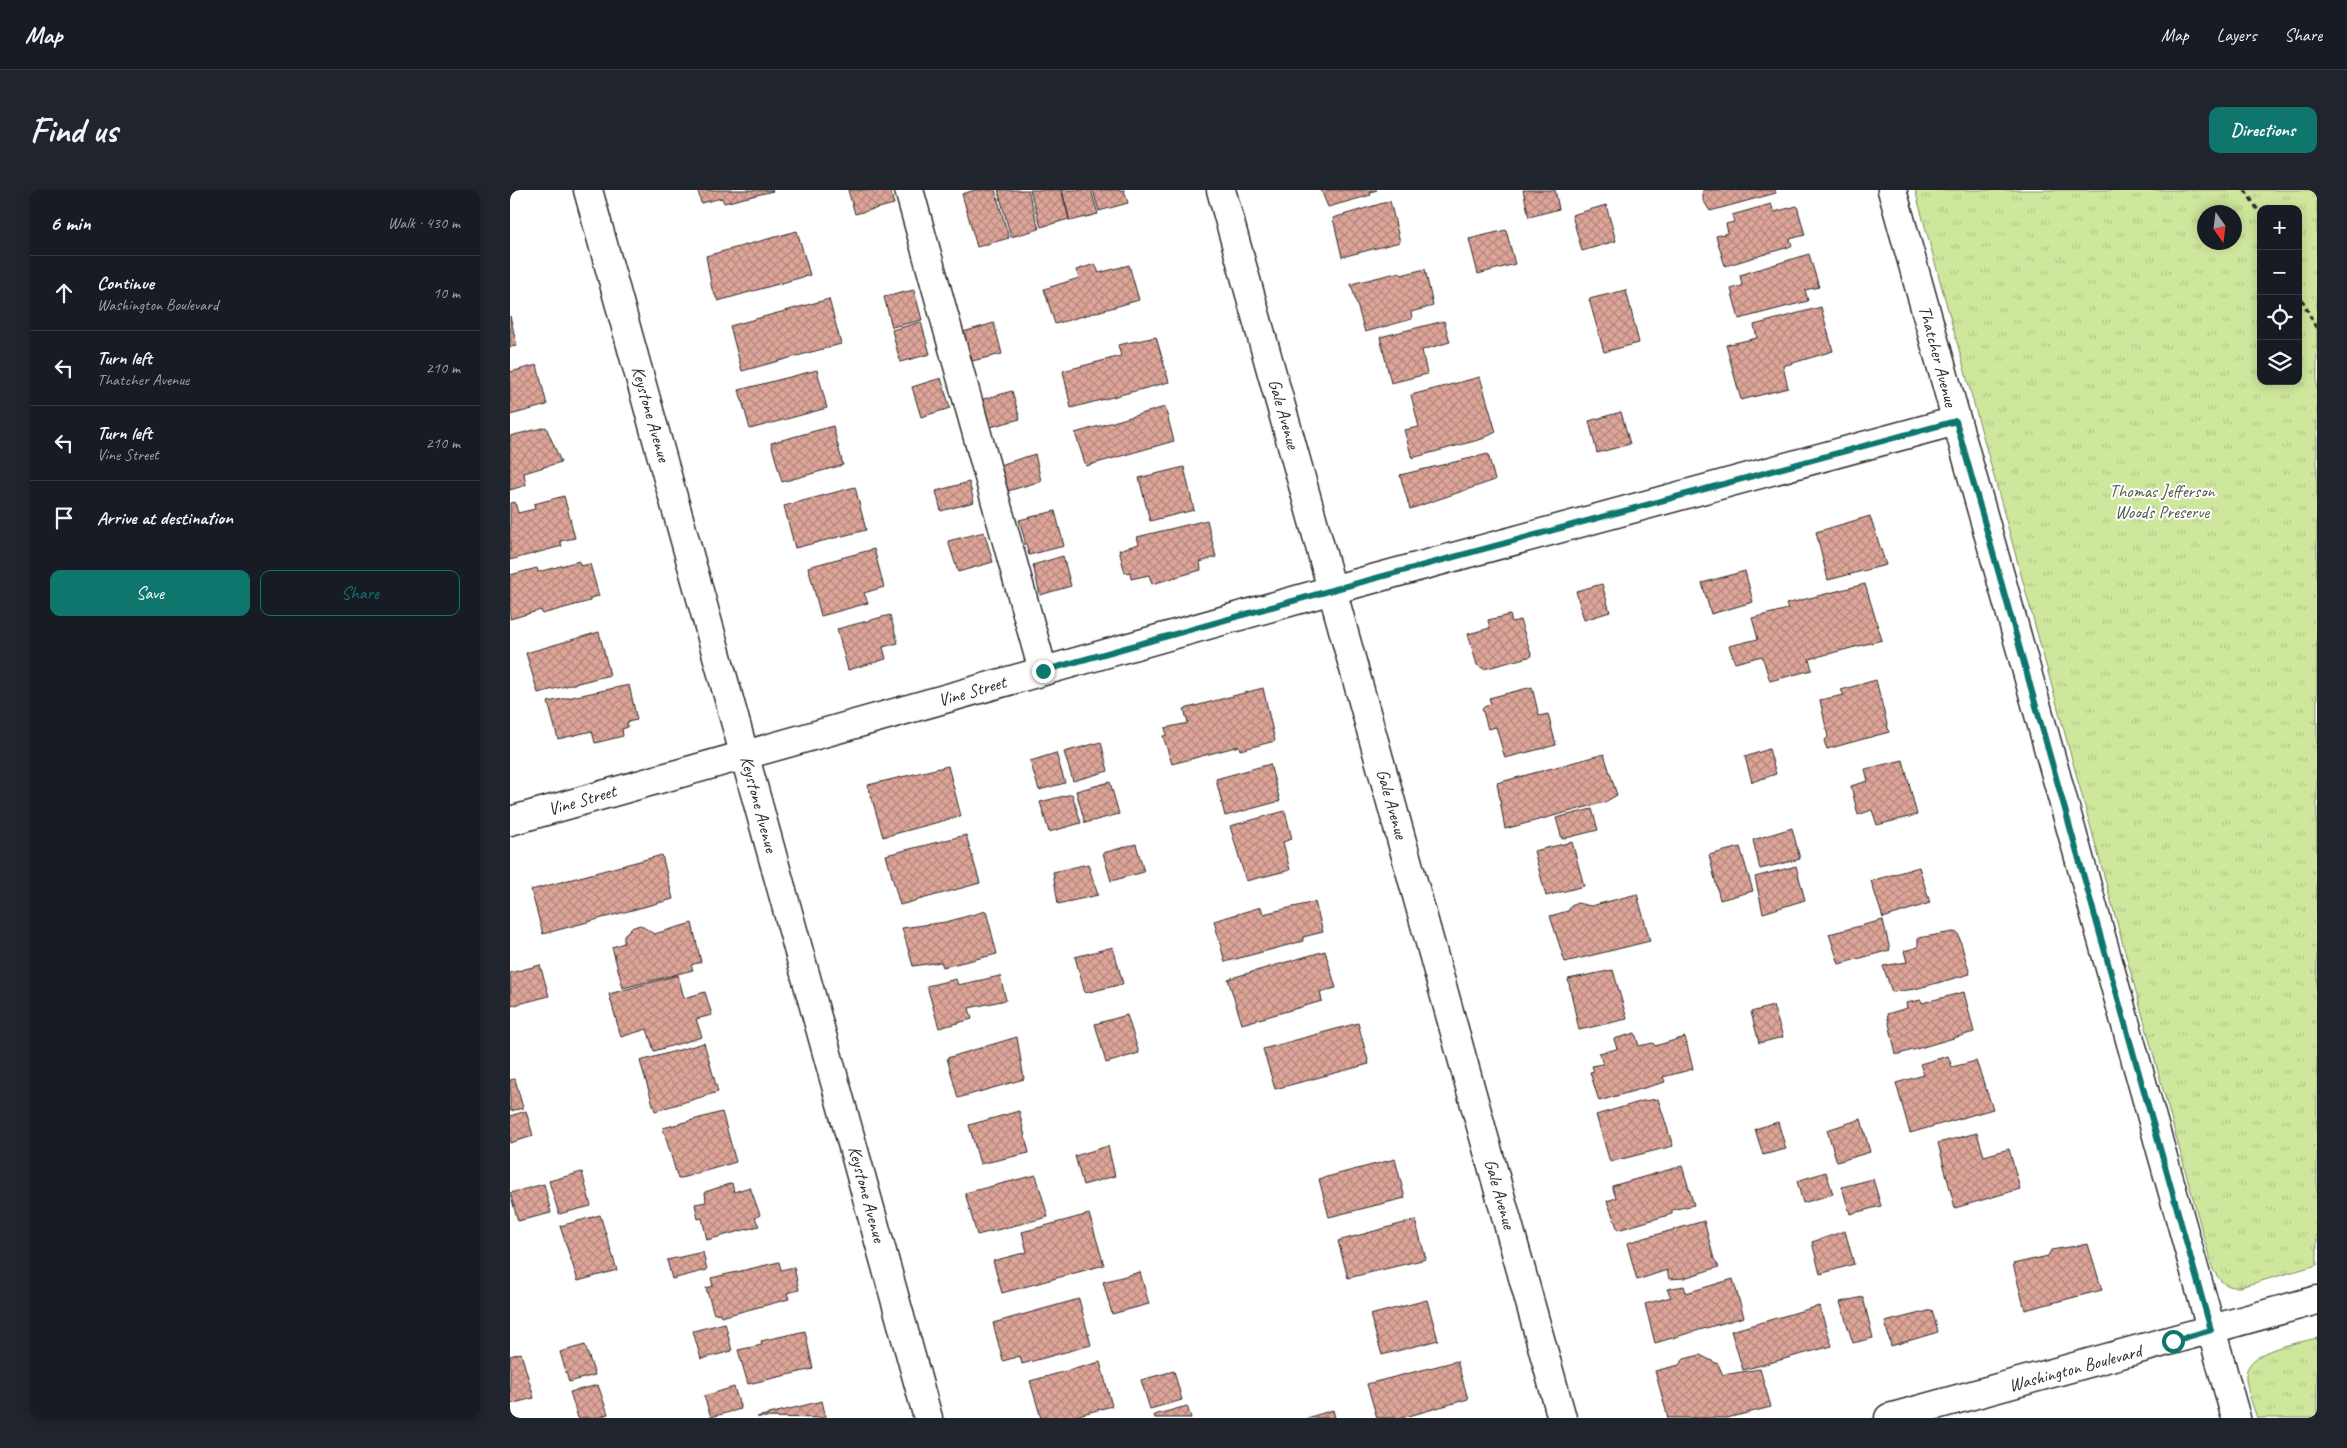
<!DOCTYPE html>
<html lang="en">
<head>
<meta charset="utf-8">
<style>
  :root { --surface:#171b24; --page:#20242c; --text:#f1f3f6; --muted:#9ea1a6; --line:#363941; --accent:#0f766e }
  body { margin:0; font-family:Caveat,sans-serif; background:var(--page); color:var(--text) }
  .controls { position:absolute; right:15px; top:15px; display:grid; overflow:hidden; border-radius:10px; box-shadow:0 2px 12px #0003 }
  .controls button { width:45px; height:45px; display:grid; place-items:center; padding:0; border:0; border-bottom:1px solid var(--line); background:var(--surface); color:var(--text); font:25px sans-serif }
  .compass { position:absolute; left:1687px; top:15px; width:45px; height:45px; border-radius:50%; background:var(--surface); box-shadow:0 2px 12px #0003; rotate:166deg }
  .stop { position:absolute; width:15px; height:15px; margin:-11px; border:4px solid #0f766e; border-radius:50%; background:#fff }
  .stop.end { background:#0f766e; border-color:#fff; box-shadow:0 1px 5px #0008 }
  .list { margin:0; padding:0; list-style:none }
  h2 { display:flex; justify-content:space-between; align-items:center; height:65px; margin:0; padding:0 20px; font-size:21px }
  h2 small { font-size:16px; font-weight:400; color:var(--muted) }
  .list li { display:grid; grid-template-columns:32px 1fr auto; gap:15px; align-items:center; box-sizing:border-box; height:75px; padding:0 20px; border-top:1px solid var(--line) }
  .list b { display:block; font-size:19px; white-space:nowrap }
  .list p { margin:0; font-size:16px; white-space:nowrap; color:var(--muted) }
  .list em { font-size:16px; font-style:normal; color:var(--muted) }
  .actions { display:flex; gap:10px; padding:15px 20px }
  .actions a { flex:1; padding:11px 0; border:1px solid var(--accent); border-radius:10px; text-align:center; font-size:18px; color:var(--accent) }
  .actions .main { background:var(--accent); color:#fff }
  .icon { flex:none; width:28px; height:28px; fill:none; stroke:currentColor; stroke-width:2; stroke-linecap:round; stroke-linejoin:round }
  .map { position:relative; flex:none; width:1807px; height:1228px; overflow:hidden; border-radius:10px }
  header { display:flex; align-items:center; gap:30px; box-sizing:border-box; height:70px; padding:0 25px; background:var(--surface); border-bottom:1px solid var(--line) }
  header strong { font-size:24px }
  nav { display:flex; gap:28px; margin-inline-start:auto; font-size:18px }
  .intro { display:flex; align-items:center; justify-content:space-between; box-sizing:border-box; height:120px; padding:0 30px }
  h1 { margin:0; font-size:35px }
  .button { padding:12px 22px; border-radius:10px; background:var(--accent); color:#fff; font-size:18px; font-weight:700 }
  main { display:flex; gap:30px; padding:0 30px }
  aside { flex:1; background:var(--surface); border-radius:10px; box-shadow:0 2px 12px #0003 }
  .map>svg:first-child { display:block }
</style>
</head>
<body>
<header>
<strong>Map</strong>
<nav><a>Map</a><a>Layers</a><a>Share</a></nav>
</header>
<div class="intro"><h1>Find us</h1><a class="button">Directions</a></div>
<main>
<aside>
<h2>6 min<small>Walk · 430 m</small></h2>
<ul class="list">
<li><svg class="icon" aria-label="ahead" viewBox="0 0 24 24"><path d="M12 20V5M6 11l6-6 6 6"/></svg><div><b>Continue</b><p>Washington Boulevard</p></div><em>10 m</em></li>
<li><svg class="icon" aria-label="left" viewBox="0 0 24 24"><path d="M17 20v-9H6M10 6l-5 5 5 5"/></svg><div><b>Turn left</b><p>Thatcher Avenue</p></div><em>210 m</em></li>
<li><svg class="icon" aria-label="left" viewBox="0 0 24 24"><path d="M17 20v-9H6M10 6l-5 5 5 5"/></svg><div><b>Turn left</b><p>Vine Street</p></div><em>210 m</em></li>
<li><svg class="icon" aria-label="arrive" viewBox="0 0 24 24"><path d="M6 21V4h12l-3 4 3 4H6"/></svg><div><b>Arrive at destination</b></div></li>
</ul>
<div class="actions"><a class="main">Save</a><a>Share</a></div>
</aside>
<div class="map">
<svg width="1807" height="1228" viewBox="0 0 1807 1228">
  <defs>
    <pattern id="park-tufts" width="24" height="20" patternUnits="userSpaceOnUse" patternTransform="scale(1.25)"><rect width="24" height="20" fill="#cfe79d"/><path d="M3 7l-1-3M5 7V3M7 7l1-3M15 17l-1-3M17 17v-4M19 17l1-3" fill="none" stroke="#b2c687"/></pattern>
    <pattern id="building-cross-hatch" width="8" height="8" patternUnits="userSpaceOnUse" patternTransform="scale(1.25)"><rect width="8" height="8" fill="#dea599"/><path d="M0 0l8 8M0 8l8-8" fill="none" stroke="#b4877d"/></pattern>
  </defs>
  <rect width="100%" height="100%" fill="#fff"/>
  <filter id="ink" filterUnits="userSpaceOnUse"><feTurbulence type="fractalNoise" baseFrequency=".02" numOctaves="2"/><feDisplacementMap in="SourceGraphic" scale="10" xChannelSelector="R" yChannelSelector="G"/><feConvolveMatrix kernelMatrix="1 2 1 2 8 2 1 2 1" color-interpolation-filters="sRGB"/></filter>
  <g filter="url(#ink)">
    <g fill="url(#park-tufts)" stroke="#7d8964" fill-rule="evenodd">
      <path d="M1405,0H1807V1075L1730,1097C1715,1098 1709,1091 1702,1077ZM1751,19H1788V191H1751ZM1694,22H1724V52H1694Z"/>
      <path d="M1807,1148V1228H1747C1743,1216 1738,1203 1736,1190C1732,1160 1785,1154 1807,1148Z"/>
    </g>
    <g fill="url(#building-cross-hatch)" stroke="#2b2b2b">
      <path d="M188,0H262L263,1L214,13L212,8L191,13Z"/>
      <path d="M338,0H380L384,14L345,24Z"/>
      <path d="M465,0H485L499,48L467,57L452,4Z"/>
      <path d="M488,0H518L529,39L501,47Z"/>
      <path d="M520,0H551L559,29L531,37Z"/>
      <path d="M552,0H581L588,24L560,31Z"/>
      <path d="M583,0H614L618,13L589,21Z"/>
      <path d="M811,0H867L860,2L861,5L818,17Z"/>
      <path d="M1013,0H1045L1049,19L1019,27Z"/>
      <path d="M1193,0H1265L1266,3L1200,21L1193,10Z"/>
      <path d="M880,11L890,52L832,67L823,28Z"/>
      <path d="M1261,14L1264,22L1287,16L1295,45L1280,49L1282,56L1215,76L1206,46L1218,43L1216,34L1224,32L1222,25Z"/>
      <path d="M1096,15L1106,51L1072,61L1062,25Z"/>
      <path d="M996,40L1005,74L968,84L959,49Z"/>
      <path d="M287,41L300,85L208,111L202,99L196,66Z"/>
      <path d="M1299,64L1309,97L1295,100L1298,111L1229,129L1221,99L1232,96L1230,85Z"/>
      <path d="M585,74L589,83L619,75L629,110L545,134L534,99L569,88L566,80Z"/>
      <path d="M915,79L923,116L901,122L902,129L855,142L841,94L890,82L891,85Z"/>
      <path d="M404,100L412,130L382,137L374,107Z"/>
      <path d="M1116,100L1129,153L1094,162L1079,109Z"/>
      <path d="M319,109L331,154L232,181L220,136Z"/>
      <path d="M1311,117L1323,161L1273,176L1278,198L1231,210L1216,155L1247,148L1244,135Z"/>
      <path d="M0,126L7,156L0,157Z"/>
      <path d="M934,131L940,152L912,160L917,184L881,193L870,147Z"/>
      <path d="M411,132L420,164L390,172L382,140Z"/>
      <path d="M484,133L492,164L462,171L453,142Z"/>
      <path d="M646,147L659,192L561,218L553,181L611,166L608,155Z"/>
      <path d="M27,175L37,215L0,225V182Z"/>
      <path d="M307,180L317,218L240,239L229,200Z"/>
      <path d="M970,187L986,242L972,249L902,268L894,240L909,237L901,205Z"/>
      <path d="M431,188L440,218L411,227L402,197Z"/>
      <path d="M502,201L510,229L477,238L470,210Z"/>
      <path d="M655,217L664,251L576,276L565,243Z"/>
      <path d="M1111,222L1120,254L1087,263L1079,231Z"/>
      <path d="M323,236L333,275L272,292L261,253Z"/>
      <path d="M36,237L51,272L14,283L16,295L0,300V246Z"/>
      <path d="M525,264L531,291L498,301L490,275Z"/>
      <path d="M978,264L985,290L900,319L890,285Z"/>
      <path d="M674,277L684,320L640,331L629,288Z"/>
      <path d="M459,292L464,312L431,321L426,301Z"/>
      <path d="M345,297L356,340L285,358L274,316Z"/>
      <path d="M54,306L65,348L50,351L52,356L0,370V313L5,312L8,323L25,319L24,314Z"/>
      <path d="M545,321L554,356L519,365L509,330Z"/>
      <path d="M1360,326L1376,375L1318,390L1306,342Z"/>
      <path d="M697,330L706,367L690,372L691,380L642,394L639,385L621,389L620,382L615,383L609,360L629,354L627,347Z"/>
      <path d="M474,342L483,372L448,382L438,351Z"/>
      <path d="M364,359L374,397L354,403L358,413L311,426L298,377Z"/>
      <path d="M553,366L561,396L530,405L523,375Z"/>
      <path d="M69,371L70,376L80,374L89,406L80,408V411L32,424L31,420L0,429V385L27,378L28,382Z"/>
      <path d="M1235,381L1243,412L1201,424L1192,393Z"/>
      <path d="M1092,394L1100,422L1074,430L1066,401Z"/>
      <path d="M1355,394L1372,450L1299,469L1302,480L1260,491L1252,466L1225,473L1219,456L1248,449L1242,428L1278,419L1276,414Z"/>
      <path d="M380,425L388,453L373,457L376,469L338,480L327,439Z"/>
      <path d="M1000,425L1002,432L1010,430L1022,466L974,479L967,475L958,444L980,438L978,430Z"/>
      <path d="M89,442L100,485L28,503L16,463Z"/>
      <path d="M1366,490L1379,542L1317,559L1314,551L1318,547L1310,510L1334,505L1331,500Z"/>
      <path d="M119,495L127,530L117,532L118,537L112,539L113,546L85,553L82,541L48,549L38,512Z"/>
      <path d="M1022,497L1029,526L1038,524L1046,555L995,568L986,537L978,539L972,518L981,514L979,508Z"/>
      <path d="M753,498L765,551L730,560L729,556L662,574L653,546L657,545L655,538L678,533L674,519Z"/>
      <path d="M591,552L598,581L563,591L554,562Z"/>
      <path d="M1259,559L1266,584L1242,592L1235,567Z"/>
      <path d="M546,563L555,593L529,600L520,571Z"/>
      <path d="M1094,564L1107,605L1095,612L995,639L987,593Z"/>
      <path d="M1393,570L1407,625L1367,635L1362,620L1348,625L1341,596L1358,591L1355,579Z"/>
      <path d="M760,574L770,611L715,626L706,589Z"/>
      <path d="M438,576L451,626L373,647L358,595Z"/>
      <path d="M600,592L609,624L575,633L566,601Z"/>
      <path d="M562,604L571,633L539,642L530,612Z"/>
      <path d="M1082,619L1088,640L1052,649L1046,628Z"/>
      <path d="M775,621L782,649L773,652L780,680L736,691L720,636Z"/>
      <path d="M1282,638L1290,669L1250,679L1243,650Z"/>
      <path d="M456,645L470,693L390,715L376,665Z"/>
      <path d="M1062,652L1074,696L1036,706L1024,661Z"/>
      <path d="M626,654L634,682L601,691L593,663Z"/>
      <path d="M1230,657L1243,701L1210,710L1199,665Z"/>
      <path d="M152,665L163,709L33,744L21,700Z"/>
      <path d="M578,674L588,705L548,714L543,682Z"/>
      <path d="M1286,676L1295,710L1253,723L1245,687Z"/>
      <path d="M1409,677L1420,713L1373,728L1361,691Z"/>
      <path d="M1127,704L1140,751L1055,772L1040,726L1058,721L1061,716L1067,713L1081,716Z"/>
      <path d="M805,712L813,742L793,747V751L715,772L704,731L751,717L753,724Z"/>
      <path d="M476,721L487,764L433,777L431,772L403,776L392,738L436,732Z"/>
      <path d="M1373,730L1380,760L1329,774L1319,744Z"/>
      <path d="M182,733L191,772L181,775L183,780L113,798L102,757L114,753V745L121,738L130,735L144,744Z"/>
      <path d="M1443,742L1448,743L1460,784L1405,799L1382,802L1373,776L1397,772L1394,761L1408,757V748Z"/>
      <path d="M603,757L613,794L575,803L565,767Z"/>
      <path d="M815,761L826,798L810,802L812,811L732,834L718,789Z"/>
      <path d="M30,775L39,806L1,816L0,783Z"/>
      <path d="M1103,780L1117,829L1069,840L1058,789Z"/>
      <path d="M168,785L174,808L195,802L202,825L186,829L192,847L144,861L137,839L111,847L99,804Z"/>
      <path d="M490,786L496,810L459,818L462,829L429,838L417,796L446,789L448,795Z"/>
      <path d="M1454,802L1464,842L1386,865L1377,824L1397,818L1396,813L1411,810L1412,813Z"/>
      <path d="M1263,816L1273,847L1249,853L1241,822Z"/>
      <path d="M617,825L629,863L596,873L585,834Z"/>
      <path d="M848,833L859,874L765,899L753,859Z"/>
      <path d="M1125,843L1129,856L1143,853L1145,856L1175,847L1183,879L1153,887L1155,892L1089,911L1080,882L1084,881L1082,876L1093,874L1089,863L1107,859L1104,849Z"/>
      <path d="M507,847L514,889L448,908L437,868Z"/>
      <path d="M194,853L208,902L145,921L130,871Z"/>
      <path d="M1438,866L1442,877L1466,871L1483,919L1400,943L1386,893L1414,885L1410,874Z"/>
      <path d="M5,889L13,918L0,921V890Z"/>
      <path d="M1148,909L1163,956L1100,972L1086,925L1133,911Z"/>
      <path d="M16,921L23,946L0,953V926Z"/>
      <path d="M509,921L519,963L470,974L459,935Z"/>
      <path d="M212,922L226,972L168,989L153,938Z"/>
      <path d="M1351,929L1360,962L1327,972L1317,940Z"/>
      <path d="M1268,932L1276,959L1253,965L1245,939Z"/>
      <path d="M1467,943L1474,966L1499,959L1510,999L1445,1018L1428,953Z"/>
      <path d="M598,956L605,986L573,995L565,966Z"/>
      <path d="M885,969L895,1008L819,1027L809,989Z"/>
      <path d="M1172,976L1184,1015L1162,1020V1024L1108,1040L1097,1011L1106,1008L1102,996Z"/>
      <path d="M72,982L81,1016L49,1024L39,991Z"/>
      <path d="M1316,982L1323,1004L1293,1013L1287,991Z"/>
      <path d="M526,985L538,1027L467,1045L455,1003Z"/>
      <path d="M1363,989L1371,1016L1340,1024L1332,997Z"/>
      <path d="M222,993L224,1002L240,997L250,1025L245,1028L249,1036L197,1050L192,1028L188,1029L185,1014L196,1012L195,1002Z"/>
      <path d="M34,994L41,1023L8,1031L0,1003Z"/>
      <path d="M579,1024L594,1075L492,1103L483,1071L517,1062L512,1042Z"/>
      <path d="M90,1025L107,1080L68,1091L50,1036Z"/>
      <path d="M905,1030L916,1069L838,1088L828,1051Z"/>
      <path d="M1194,1031L1204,1069L1209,1077L1174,1088L1159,1089L1157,1080L1127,1090L1117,1053Z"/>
      <path d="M1335,1041L1344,1074L1310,1084L1302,1052Z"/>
      <path d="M1578,1054L1592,1100L1515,1120L1503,1074L1538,1066L1541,1060Z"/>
      <path d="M193,1062L197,1080L162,1089L157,1070Z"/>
      <path d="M269,1072L271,1080L284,1077L289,1100L277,1103L279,1109L211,1127L210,1123L204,1124L196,1098L203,1096L201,1088Z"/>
      <path d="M630,1082L639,1114L602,1124L593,1092Z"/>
      <path d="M1223,1089L1234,1127L1145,1153L1135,1114L1161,1107L1157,1099L1174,1096L1176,1103Z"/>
      <path d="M1353,1107L1363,1148L1343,1153L1330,1112Z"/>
      <path d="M569,1109L581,1155L512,1174L510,1166L493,1171L483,1133Z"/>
      <path d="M917,1110L928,1150L872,1165L860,1125Z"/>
      <path d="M1309,1116L1322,1156L1233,1180L1221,1141Z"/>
      <path d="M1422,1120L1428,1142L1381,1156L1375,1132Z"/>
      <path d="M215,1133L222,1161L191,1169L183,1141Z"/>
      <path d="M295,1141L303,1179L238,1194L228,1160L252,1155L251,1151Z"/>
      <path d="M75,1155L85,1185L59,1192L50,1162Z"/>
      <path d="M11,1163L24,1208L0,1214V1166Z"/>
      <path d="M1190,1165L1208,1174L1213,1185L1250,1179L1261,1217L1217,1228H1158L1145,1181L1169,1175L1174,1169Z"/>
      <path d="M947,1171L958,1209L892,1228H867L857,1194Z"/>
      <path d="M590,1172L602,1216L558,1228H531L520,1191Z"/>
      <path d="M664,1181L672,1210L640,1219L631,1190Z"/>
      <path d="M88,1195L98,1224L86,1228H68L60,1202Z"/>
      <path d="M224,1197L231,1219L201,1227L194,1206Z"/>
      <path d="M312,1211L316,1228L247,1227Z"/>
      <path d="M677,1216L681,1228H645L644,1225Z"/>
      <path d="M823,1220L825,1228H797Z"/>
    </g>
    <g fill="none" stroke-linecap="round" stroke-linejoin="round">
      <defs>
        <g id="minor">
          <path d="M78,0L418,1228"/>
          <path d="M399,0L533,481"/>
          <path d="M711,0L1052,1228"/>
          <path d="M1382,0L1726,1228"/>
          <path d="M0,631L822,400L1446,231"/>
          <path d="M1379,1228L1807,1110"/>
        </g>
      </defs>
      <use href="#minor" stroke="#2b2b2b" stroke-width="31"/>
      <g stroke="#2b2b2b" stroke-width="3" stroke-dasharray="5 4" stroke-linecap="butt">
        <path d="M1735,0L1751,25"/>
        <path d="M1788,101L1807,140"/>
      </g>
      <use href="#minor" stroke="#fff" stroke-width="28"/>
    </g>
  </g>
  <g fill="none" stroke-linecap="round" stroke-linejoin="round" filter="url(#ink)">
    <path stroke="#0f766e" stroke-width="6" d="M533,481L822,400L1446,231L1701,1140L1663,1151"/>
  </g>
  <g text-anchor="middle" stroke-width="4" stroke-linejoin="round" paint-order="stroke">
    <g font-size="18" fill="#2b2b2b" stroke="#fff">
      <text transform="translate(1428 166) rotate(75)" y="6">Thatcher Avenue</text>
      <text transform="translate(141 224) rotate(74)" y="6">Keystone Avenue</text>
      <text transform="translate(774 224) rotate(74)" y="6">Gale Avenue</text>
      <text transform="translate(462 501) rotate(-16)" y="6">Vine Street</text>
      <text transform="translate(72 610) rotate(-16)" y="6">Vine Street</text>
      <text transform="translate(249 614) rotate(75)" y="6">Keystone Avenue</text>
      <text transform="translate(882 614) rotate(74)" y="6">Gale Avenue</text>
      <text transform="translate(357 1004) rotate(75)" y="6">Keystone Avenue</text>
      <text transform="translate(990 1004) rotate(74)" y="6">Gale Avenue</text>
      <text transform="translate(1565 1178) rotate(-15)" y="6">Washington Boulevard</text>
    </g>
    <g font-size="18" fill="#545a48" stroke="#fff">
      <text x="1652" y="307">Thomas Jefferson<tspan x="1652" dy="21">Woods Preserve</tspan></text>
    </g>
  </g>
</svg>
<div class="controls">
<button>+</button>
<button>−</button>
<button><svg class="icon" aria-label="locate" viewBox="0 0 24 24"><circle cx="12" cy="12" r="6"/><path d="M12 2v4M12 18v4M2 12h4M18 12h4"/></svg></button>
<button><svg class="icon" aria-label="layers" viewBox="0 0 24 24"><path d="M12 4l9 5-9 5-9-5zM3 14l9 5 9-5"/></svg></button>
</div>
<svg class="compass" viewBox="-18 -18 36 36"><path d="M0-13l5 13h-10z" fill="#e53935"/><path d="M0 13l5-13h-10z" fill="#9ea1a6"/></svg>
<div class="stop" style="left:1663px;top:1151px"></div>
<div class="stop end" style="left:533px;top:481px"></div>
</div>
</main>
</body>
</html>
